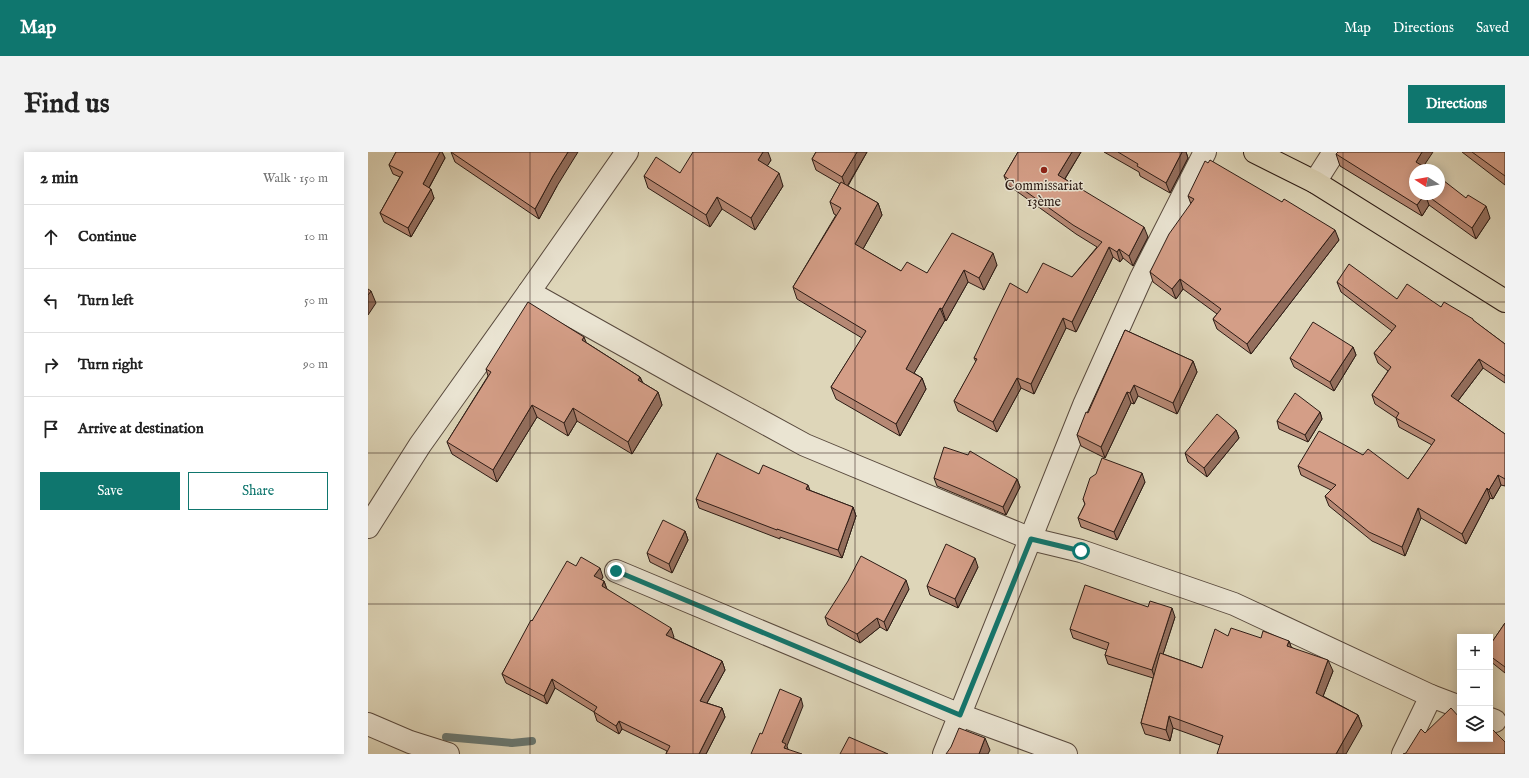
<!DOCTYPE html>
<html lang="en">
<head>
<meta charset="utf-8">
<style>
  :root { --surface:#fff; --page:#f2f2f2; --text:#222; --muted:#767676; --line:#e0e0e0; --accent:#0f766e }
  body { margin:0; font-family:"IM FELL English",serif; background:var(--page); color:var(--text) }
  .controls { position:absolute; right:12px; bottom:12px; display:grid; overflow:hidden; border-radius:0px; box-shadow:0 2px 10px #0003 }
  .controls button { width:36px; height:36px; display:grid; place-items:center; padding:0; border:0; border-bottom:1px solid var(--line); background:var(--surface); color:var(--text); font:20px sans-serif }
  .compass { position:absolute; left:1041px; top:12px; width:36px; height:36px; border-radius:50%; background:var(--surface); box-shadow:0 2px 10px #0003; rotate:281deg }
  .stop { position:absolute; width:12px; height:12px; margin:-9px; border:3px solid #0f766e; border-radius:50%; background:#fff }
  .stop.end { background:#0f766e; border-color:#fff; box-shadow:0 1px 4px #0008 }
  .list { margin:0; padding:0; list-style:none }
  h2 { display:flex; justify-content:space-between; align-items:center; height:52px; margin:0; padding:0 16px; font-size:17px }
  h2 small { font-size:13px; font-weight:400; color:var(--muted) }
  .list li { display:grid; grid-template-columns:26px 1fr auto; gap:12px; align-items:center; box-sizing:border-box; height:64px; padding:0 16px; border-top:1px solid var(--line) }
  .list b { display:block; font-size:15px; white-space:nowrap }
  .list em { font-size:13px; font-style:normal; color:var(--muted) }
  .actions { display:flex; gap:8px; padding:12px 16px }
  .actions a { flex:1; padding:9px 0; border:1px solid var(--accent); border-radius:0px; text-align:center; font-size:14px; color:var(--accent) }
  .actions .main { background:var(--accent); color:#fff }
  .icon { flex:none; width:22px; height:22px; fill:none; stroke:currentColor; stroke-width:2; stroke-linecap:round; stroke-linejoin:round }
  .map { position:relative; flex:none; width:1137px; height:602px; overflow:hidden; border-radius:0px }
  header { display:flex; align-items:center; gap:24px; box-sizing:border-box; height:56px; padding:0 20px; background:var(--accent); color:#fff }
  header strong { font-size:19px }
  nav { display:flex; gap:22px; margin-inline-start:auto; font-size:14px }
  .intro { display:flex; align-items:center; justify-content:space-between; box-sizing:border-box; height:96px; padding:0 24px }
  h1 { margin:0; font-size:28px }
  .button { padding:10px 18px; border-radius:0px; background:var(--accent); color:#fff; font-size:14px; font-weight:700 }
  main { display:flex; gap:24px; padding:0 24px }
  aside { flex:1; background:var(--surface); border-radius:0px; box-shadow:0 2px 10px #0003 }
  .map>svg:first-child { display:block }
</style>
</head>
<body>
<header>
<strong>Map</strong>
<nav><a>Map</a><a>Directions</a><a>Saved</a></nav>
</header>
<div class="intro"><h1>Find us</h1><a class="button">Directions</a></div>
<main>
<aside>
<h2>2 min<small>Walk · 150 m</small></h2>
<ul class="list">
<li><svg class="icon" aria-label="ahead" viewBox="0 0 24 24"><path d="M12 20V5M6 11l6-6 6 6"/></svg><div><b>Continue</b></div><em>10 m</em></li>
<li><svg class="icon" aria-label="left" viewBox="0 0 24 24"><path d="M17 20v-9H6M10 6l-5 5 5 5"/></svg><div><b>Turn left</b></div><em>50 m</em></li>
<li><svg class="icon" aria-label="right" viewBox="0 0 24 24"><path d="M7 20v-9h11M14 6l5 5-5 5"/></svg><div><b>Turn right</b></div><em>90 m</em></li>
<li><svg class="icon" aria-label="arrive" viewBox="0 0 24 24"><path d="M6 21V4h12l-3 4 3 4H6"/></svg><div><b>Arrive at destination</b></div></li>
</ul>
<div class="actions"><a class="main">Save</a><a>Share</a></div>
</aside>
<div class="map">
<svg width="1137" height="602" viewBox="0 0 1137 602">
  <rect width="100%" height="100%" fill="#ded6b9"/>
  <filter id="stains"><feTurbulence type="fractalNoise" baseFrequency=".005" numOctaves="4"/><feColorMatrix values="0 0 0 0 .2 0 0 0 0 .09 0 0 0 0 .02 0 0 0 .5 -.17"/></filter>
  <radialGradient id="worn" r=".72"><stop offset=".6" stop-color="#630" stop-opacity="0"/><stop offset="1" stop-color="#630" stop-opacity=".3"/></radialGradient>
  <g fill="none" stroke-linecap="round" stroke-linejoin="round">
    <path stroke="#6b7a74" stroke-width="8" d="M78,585L144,591L164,589"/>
    <defs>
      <g id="minor">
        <path d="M947,30L966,0"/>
        <path d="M161,140L318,228L437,293L663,387L713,399L866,452L1063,544"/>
        <path d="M0,375L52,293L161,140L259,0"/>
        <path d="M248,419L592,563L698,602"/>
        <path d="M1122,567L1127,569"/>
        <path d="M0,572L42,590L80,602"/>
        <path d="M576,602L716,253L773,126L837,0"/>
        <path d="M1035,602L1063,544L1092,555"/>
      </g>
      <path id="primary" d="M887,0L947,30L1137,149"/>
    </defs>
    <use href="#minor" stroke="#594a3e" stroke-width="24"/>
    <use href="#primary" stroke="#2d1c15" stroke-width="24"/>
    <use href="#minor" stroke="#eae4d2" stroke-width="22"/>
    <use href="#primary" stroke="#ded6b9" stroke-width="22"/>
  </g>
  <g fill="#b68874" stroke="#2d1c15">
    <path d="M28,0H74L77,6L61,36L66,46L43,85L16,70L12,61L32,25L25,22L21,13Z"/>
    <path d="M83,0L189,34L171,67L87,10Z"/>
    <path d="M448,0H499L480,34L510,51L514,63L495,97L533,119L559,121L629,113L616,138L600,130L578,169L577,168L546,221L554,226L558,237L532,284L468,247L463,235L494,186L429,147L425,135L468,63L466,62L462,50L472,32L448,18L444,7Z"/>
    <path d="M650,0H713L697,27L780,85L765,114L755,106L752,110L745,105L708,180L698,176L666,242L653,236L629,280L590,259L586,249L608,210L606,206L659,141L704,125L729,95L708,82L640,33L636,24Z"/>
    <path d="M736,0H818L820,6L802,41L772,24L771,20Z"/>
    <path d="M1094,0H1137V33Z"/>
    <path d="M968,2L1056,15L1071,42L1122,66L1108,87L1061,53L1054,64L972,14Z"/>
    <path d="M403,8L399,14L415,34L387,78L354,57L342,75L280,36L276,24L312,21Z"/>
    <path d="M820,44L971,88L883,202L849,177L845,167L849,162L815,137L808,147L785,130L782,120L823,52Z"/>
    <path d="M969,130L1029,147L1073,155L1106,169L1137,192V231L1115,216L1090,249L1137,282V334L1133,333L1125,347L1122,346L1098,392L1053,366L1037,404L1004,389L961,354L957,344L963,338L933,323L930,314L1040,327L1064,293L1031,275L1028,266L1007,252L1004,243L1020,219L1010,211L1006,201L1024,179L973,140Z"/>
    <path d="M757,178L825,209L829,220L809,262L770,244L766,252L763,251L737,306L713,294L709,283Z"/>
    <path d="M219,191L272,225L275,231L290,240L294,253L264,302L209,269L200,284L169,265L129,330L84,302L79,290L120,224L118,217Z"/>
    <path d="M985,195L988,203L966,239L926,215L922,206Z"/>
    <path d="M952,260L954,267L940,290L911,277L909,269Z"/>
    <path d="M868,278L871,286L839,325L820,310L817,301Z"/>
    <path d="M391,322L441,338L485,355L488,364L474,406L412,385V387L331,356L328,347Z"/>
    <path d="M566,326L649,327L652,335L638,363L569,334Z"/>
    <path d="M777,330L749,388L713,375L710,366L717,352L715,347Z"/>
    <path d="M317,379L320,388L304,421L282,410L279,401Z"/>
    <path d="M208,414L235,425L233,428L236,429L239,437L306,485L305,486L354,509L357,518L339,551L354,556L357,565L338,602H298L299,599L254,577L251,582L229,569L226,560L187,536L179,552L138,531L134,522L164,469Z"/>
    <path d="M610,415L590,456L562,443L559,434Z"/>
    <path d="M541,437L519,479L512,475L492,491L460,473L457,465Z"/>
    <path d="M807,465L795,502L834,516L860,484L921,489L923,495L965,519L955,544L990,563L994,574L852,593L805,576L802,589L777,582L773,571L785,526L740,512L737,503L739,498L705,486L702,477Z"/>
    <path d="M1137,471V521L1122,509V493Z"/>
  </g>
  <g fill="#946f5e" stroke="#2d1c15">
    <path d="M72,0H74L77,6L58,41L55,32Z"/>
    <path d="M200,0H210L189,34L171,67L167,57L185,24Z"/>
    <path d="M395,0H400L403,8L395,21L390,8Z"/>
    <path d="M489,0H499L478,36L474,25Z"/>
    <path d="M704,0H713L693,33L690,23Z"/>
    <path d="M814,0H818L820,6L802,41L798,31Z"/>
    <path d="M1054,0H1065L1053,18L1048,10Z"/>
    <path d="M411,21L415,34L387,78L383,66Z"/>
    <path d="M63,37L66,46L43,85L40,76Z"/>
    <path d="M1057,42L1061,53L1054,64L1049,53Z"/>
    <path d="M349,45L354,57L342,75L338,63Z"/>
    <path d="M510,51L514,63L491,104L487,92Z"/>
    <path d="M1118,54L1122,66L1108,87L1104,76Z"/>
    <path d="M776,75L780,85L765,114L761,104Z"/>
    <path d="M967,78L971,88L883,202L879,192Z"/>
    <path d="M741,95L745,105L708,180L704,170Z"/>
    <path d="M751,97L755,106L752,110L749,100Z"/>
    <path d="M625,101L629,113L616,138L611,126Z"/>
    <path d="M596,118L600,130L578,169L574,157Z"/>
    <path d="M812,127L815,137L808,147L804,137Z"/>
    <path d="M3,139L8,151L0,163V143Z"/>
    <path d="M572,156L577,168L542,228L538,217Z"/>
    <path d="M695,166L698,176L666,242L663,232Z"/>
    <path d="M216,185L221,197L214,188Z"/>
    <path d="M985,195L988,203L966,239L962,230Z"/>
    <path d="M1111,207L1115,216L1086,254L1083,244Z"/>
    <path d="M825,209L829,220L809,262L805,251Z"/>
    <path d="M272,225L277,237L270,228Z"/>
    <path d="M554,226L558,237L532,284L528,272Z"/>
    <path d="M649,226L653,236L629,280L625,270Z"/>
    <path d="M766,233L770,244L766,252L762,241Z"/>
    <path d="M290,240L294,253L264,302L260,290Z"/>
    <path d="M759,240L763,251L737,306L733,295Z"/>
    <path d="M164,253L169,265L129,330L125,318Z"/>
    <path d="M205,256L209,269L200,284L196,271Z"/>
    <path d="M952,260L954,267L940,290L937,283Z"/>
    <path d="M868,278L871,286L839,325L836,316Z"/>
    <path d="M774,321L777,330L749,388L746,380Z"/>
    <path d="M1130,323L1133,333L1125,347L1121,338Z"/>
    <path d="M649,327L652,335L638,363L635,355Z"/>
    <path d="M440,333L443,341L438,337Z"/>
    <path d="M1119,336L1122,346L1098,392L1094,382Z"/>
    <path d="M485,355L488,364L474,406L470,398Z"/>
    <path d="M1050,356L1053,366L1037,404L1034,395Z"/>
    <path d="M317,379L320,388L304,421L301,412Z"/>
    <path d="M607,406L610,415L590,456L587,447Z"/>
    <path d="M232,416L235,425L230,433L226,424Z"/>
    <path d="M538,428L541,437L519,479L516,470Z"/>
    <path d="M236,429L239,438L234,434Z"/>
    <path d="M804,456L807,465L787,527L784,518Z"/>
    <path d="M509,466L512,475L492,491L489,482Z"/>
    <path d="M303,476L306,485L302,492L298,483Z"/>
    <path d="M921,489L925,500L919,494Z"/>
    <path d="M960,508L965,519L952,552L948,541Z"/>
    <path d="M354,509L357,518L335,558L332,549Z"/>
    <path d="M184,527L187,536L179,552L176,544Z"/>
    <path d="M433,546L435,554L419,594L421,600L419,602L414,590Z"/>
    <path d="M354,556L357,565L338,602H331Z"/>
    <path d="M990,563L994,574L978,602H968Z"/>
    <path d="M801,564L805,576L802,589L798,578Z"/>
    <path d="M251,569L254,577L251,582L248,574Z"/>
    <path d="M617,586L622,598L620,602H611Z"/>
  </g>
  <g fill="#d49e87" stroke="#2d1c15">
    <path d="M28,0H72L55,32L63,37L40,76L12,61L35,20L21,13Z"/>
    <path d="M83,0H200L185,24L167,57Z"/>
    <path d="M325,0H395L390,8L411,21L383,66L349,45L338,63L276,24L288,5L312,21Z"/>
    <path d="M448,0H489L474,25L444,7Z"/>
    <path d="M650,0H704L690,23L776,75L761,104L751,97L749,100L741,95L704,170L695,166L663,232L649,226L625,270L586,249L609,207L606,206L642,131L659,141L675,111L704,125L734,90L705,73L636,24Z"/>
    <path d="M750,0H814L798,31L769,14L770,12Z"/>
    <path d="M970,0H1054L1048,10L1061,18H1047V42H1057L1049,53L968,2Z"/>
    <path d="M1104,0H1137V24Z"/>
    <path d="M842,8L914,50L916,47L967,78L879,192L845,167L853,157L812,127L804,137L782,120L801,82L826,47L820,44L837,9L840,11Z"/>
    <path d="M1071,25L1098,46L1100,43L1118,54L1104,76L1057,42H1071Z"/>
    <path d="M473,30L510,51L487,92L533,119L539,110L559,121L584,81L625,101L611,126L596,118L574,157L572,156L538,217L554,226L528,272L463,235L498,179L425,135L473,56L462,50Z"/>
    <path d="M981,112L1029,147L1039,132L1073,155L1076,150L1105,167V168L1137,192V224L1111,207L1083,244L1137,282V327L1130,323L1121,338L1119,336L1094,382L1050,356L1034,395L1001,380L957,344L968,333L930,314L951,279L995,303L1000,297L1040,327L1067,288L1028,266L1031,261L1004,243L1023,215L1006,201L1028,174L969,130Z"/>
    <path d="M0,137L3,139L0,143Z"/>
    <path d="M160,150L216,185L214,188L272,225L270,228L290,240L260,290L205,256L196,271L164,253L125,318L79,290L123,220L118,217Z"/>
    <path d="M945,170L985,195L962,230L922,206Z"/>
    <path d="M757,178L825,209L805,251L766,233L762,241L759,240L733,295L709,283L718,260L720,261Z"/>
    <path d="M927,241L952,260L937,283L909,269Z"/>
    <path d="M849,262L868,278L836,316L817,301Z"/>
    <path d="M576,295L600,303L602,299L649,327L635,355L566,326Z"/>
    <path d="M349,301L391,322L395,313L440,333L438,337L485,355L470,398L409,377V378L328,347Z"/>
    <path d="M734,306L774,321L746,380L710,366L717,352L715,347L722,326L728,322Z"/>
    <path d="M295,368L317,379L301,412L279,401Z"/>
    <path d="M578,392L607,406L587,447L559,434Z"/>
    <path d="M493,404L538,428L516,470L509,466L489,482L457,465L480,429Z"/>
    <path d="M213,405L232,416L226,424L236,429L234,434L303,476L298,483L354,509L332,549L354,556L331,602H298L302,594L251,569L248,574L226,560L229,555L184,527L176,544L134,522L163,468L164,469L199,409L208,414Z"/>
    <path d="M717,433L780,455L782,449L804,456L784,518L737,503L741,491L702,477Z"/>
    <path d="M1137,471V515L1122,504V493Z"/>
    <path d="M863,476L893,486L895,479L921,489L919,494L960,508L948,541L990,563L968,602H849L855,584L801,564L798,578L773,571L792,501L834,516L847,477L860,484Z"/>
    <path d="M412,537L433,546L414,590L418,592L416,596L434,602H383L392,581L394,582Z"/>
    <path d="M1083,556L1092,566V587H1122V575L1137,590V602H1035L1038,601L1053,577L1057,581Z"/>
    <path d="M591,576L617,586L611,602H578L583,595Z"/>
    <path d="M481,585L520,602H472Z"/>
  </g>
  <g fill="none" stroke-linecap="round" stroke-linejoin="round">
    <path stroke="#0f766e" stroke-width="5" d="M248,419L592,563L663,387L713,399"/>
  </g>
  <path fill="none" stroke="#2d1c15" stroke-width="1" stroke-opacity="0.55" d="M162,0V602M325,0V602M487,0V602M650,0V602M812,0V602M975,0V602M0,150H1137M0,301H1137M0,452H1137"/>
  <circle fill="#8f2418" stroke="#eae4d2" stroke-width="1.5" cx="676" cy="18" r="4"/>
  <g text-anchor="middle" stroke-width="3" stroke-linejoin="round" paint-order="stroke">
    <g font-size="14" fill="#2d1c15" stroke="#eae4d2">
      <text x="676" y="38">Commissariat<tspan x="676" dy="16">13ème</tspan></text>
    </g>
  </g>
  <rect width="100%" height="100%" filter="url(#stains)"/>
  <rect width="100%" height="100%" fill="url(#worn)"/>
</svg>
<div class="controls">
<button>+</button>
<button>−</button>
<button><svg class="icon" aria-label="layers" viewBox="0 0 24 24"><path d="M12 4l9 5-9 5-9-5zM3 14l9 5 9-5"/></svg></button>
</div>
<svg class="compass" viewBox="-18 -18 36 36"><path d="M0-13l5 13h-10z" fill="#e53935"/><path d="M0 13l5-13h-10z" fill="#767676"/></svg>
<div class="stop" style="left:713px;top:399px"></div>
<div class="stop end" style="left:248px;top:419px"></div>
</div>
</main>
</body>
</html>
